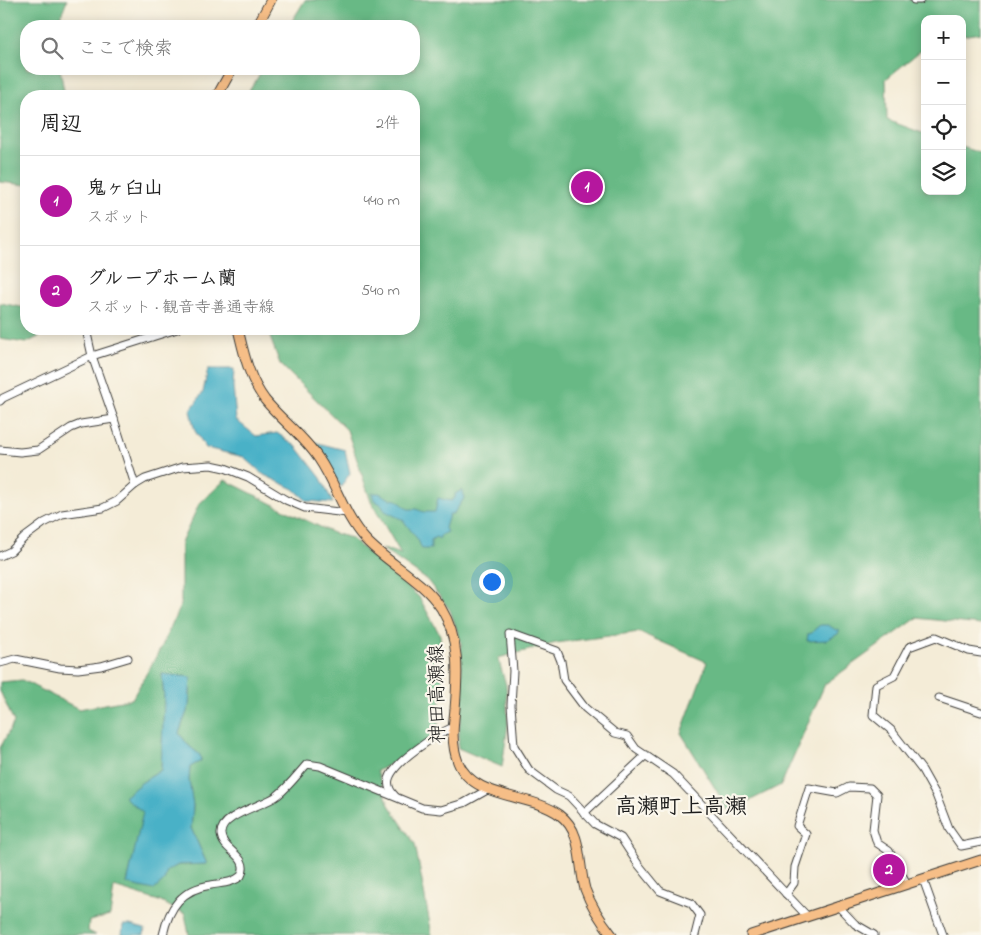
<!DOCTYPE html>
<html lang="ja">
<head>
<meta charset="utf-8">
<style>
  :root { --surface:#fff; --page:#f2f2f2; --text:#222; --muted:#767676; --line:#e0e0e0; --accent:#b5179e }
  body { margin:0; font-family:"Indie Flower","Klee One",sans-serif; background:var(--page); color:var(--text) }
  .controls { position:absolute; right:15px; top:15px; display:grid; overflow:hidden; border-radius:10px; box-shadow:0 2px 12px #0003 }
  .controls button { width:45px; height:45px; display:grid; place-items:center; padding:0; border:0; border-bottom:1px solid var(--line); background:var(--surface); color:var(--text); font:25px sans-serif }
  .you { position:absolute; left:491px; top:581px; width:18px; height:18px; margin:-12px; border:4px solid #fff; border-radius:50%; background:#1a73e8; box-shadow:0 0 0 8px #1a73e833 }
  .badge { display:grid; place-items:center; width:32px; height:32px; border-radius:50%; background:var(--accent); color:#fff; font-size:16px; font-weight:700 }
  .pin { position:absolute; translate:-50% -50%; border:2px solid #fff; box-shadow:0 1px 5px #0006 }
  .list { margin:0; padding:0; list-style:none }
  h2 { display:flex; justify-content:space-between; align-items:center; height:65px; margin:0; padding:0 20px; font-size:21px }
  h2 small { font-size:16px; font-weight:400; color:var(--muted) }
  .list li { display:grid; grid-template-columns:32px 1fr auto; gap:15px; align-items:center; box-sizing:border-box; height:90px; padding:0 20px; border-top:1px solid var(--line) }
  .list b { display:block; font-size:19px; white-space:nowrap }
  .list p { margin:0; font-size:16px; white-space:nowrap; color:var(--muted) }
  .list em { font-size:16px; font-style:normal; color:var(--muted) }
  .icon { flex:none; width:28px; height:28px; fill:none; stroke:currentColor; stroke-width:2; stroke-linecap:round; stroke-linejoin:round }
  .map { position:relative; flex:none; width:981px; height:935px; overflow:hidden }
  .search { position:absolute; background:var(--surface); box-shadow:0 2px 12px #0003; left:20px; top:20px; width:400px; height:55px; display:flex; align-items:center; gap:12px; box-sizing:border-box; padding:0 18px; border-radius:20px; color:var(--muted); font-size:19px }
  .panel { position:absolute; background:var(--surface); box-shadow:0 2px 12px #0003; left:20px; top:90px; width:400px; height:245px; border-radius:20px }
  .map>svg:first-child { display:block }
</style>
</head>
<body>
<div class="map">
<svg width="981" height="935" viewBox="0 0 981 935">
  <rect width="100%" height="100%" fill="#fbf7ec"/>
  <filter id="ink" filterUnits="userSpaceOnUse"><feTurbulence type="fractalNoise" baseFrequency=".02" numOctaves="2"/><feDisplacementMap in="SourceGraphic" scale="10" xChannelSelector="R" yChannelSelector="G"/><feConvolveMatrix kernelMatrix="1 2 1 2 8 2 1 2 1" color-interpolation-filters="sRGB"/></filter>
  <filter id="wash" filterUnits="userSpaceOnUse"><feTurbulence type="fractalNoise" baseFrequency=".0096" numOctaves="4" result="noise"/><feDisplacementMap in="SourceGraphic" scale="20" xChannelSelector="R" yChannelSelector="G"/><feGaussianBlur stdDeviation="1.12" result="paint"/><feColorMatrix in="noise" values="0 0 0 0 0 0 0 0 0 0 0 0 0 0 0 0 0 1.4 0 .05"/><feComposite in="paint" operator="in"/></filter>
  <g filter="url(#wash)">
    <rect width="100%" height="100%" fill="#f4ecd7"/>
    <g fill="#68b985" stroke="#426a50" fill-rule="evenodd">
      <path d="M0,0H67L57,26H26V69H60L65,96H26V185L0,182Z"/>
      <path d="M305,0H981V33L962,36V19H925V47L886,79L887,120L925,134V191H962V147L981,153V625L917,618L825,684L781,785L729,811L681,733L707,662L639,632L556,643L498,658L506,685L508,724L502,767L458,748L462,692L461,642L450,610L427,580L381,548L401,554L371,502L347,430L280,364L267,329H414V96H246L263,69H414V26H289Z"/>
      <path d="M0,303L26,308V329H55L26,343L0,339Z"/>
      <path d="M225,480L295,515L333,533L351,538L419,597L440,635L443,674L437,739L377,771L389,805L415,844L432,935H189L185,914L159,901L114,887L110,916L89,921L88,931L96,935H0V748L14,722L0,691V682L22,680L79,709L132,699L162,646L181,604V543L199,504ZM162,674L191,677L189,706L179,733L188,745L200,755L201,760L190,767L189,780L193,806L191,828L207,864L178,865L166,871L164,881L127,883L144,812L141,783L161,770L164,700Z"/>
    </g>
    <g fill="#48b1c7" stroke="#326672">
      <path d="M208,369H234L233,386L236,420L256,436L277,433L297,447L321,478L333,503L307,501L294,489L264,475L244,457L206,448L195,431L190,411L203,392Z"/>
      <path d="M314,442L345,450L350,473L341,487Z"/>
      <path d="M462,490L465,497L454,513L449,515L445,528L447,532L441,535L439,539L436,537L431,540V549H422L418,540L403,520L385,511L382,505L374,500L372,493H379L390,499L397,500L408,509H416L424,512H435L438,498L451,501L455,498V494Z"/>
      <path d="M820,625H828L836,630L840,629L838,634L827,640L807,641L808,634L812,633L815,629Z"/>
      <path d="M162,674L191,677L189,706L179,733L188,745L200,755L201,761L190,767L189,780L193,806L191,828L207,864L178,865L167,871L164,881L154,890L127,884L143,812L124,797L141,783L161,770L164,700Z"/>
      <path d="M123,925H130L145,929L144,935H122Z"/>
    </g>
  </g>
  <g filter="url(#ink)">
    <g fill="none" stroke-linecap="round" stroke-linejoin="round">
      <defs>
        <g id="minor">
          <path d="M914,0H920"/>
          <path d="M86,329L92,356L114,419L135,485"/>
          <path d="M0,401L3,398L92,356L177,329"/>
          <path d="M0,450L20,452L38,450L71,428L81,424L114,419"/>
          <path d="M0,556L11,551L25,537L44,523L62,514L103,508L117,501L135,485L145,479L182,467L211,465L225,468L248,477L286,500L305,508L347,513"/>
          <path d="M981,653L969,651L936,637L909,647L894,676L876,685L873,715L891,730L922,770L936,795L949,829L961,846L981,842"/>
          <path d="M0,663L15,659L60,668L78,669L101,666L128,658"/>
          <path d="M939,698L981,712"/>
          <path d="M395,796C390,791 387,786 389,779C394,761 436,735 453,727"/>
          <path d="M584,813L646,755"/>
          <path d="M923,879L943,935"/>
          <path d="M786,894L794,883L795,867L806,834L797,826L809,788L837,793L849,787L870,788L877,795L873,830L877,843L889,851L907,884"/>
          <path d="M838,906L855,924L874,935"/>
          <path d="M163,935C169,907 182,889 211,885C222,883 233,883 241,876C251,856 223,852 221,835C219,814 265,806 278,795C289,786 298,774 307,764L320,766L422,808L441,810L464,803L489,789"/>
          <path d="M695,935L700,915L691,903L660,891L638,864L621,838L595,824L569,796L556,790L529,770L514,746L511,705L513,671L510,634L557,651L561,661L564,680L585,708L615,733L627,736L636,749L673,774L807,916"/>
        </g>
        <g id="major">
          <path d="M257,26L271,0"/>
          <path d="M217,96L232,69"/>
          <path d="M238,329C244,354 249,379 265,400C282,421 304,436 319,459C336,484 344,516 365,539C388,564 421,578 441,608C460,639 458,674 455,709C453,727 451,744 458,762C473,800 531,793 560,815C583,832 578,864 585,889C591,906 601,921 612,935"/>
          <path d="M751,935L981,860"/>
        </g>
      </defs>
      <use href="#minor" stroke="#3c3b38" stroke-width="9"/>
      <use href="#major" stroke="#3c3b38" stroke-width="11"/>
      <use href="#minor" stroke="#fff" stroke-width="7"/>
      <use href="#major" stroke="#f6be87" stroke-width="9"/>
    </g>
  </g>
  <g text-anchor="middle" stroke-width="4.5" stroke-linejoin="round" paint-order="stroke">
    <g font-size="20" fill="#1c1c1c" stroke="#fbf7ec">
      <text transform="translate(436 694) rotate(-91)" y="7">神田高瀬線</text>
    </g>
    <g font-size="22" font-weight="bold" fill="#1c1c1c" stroke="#fbf7ec">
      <text x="681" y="813">高瀬町上高瀬</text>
    </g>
  </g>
</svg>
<div class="controls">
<button>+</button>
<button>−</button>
<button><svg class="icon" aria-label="locate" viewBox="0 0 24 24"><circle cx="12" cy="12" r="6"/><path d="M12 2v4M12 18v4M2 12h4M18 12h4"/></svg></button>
<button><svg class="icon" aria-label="layers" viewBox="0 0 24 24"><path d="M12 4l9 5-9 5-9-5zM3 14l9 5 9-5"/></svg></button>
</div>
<div class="you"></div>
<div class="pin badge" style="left:587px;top:187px">1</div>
<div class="pin badge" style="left:889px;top:870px">2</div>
<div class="search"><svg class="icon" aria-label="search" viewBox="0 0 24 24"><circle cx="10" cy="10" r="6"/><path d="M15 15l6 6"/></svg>ここで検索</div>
<section class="panel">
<h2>周辺<small>2件</small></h2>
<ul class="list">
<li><span class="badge">1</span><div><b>鬼ヶ臼山</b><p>スポット</p></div><em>440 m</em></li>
<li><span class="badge">2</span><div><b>グループホーム蘭</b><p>スポット · 観音寺善通寺線</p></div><em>540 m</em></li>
</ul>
</section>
</div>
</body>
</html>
